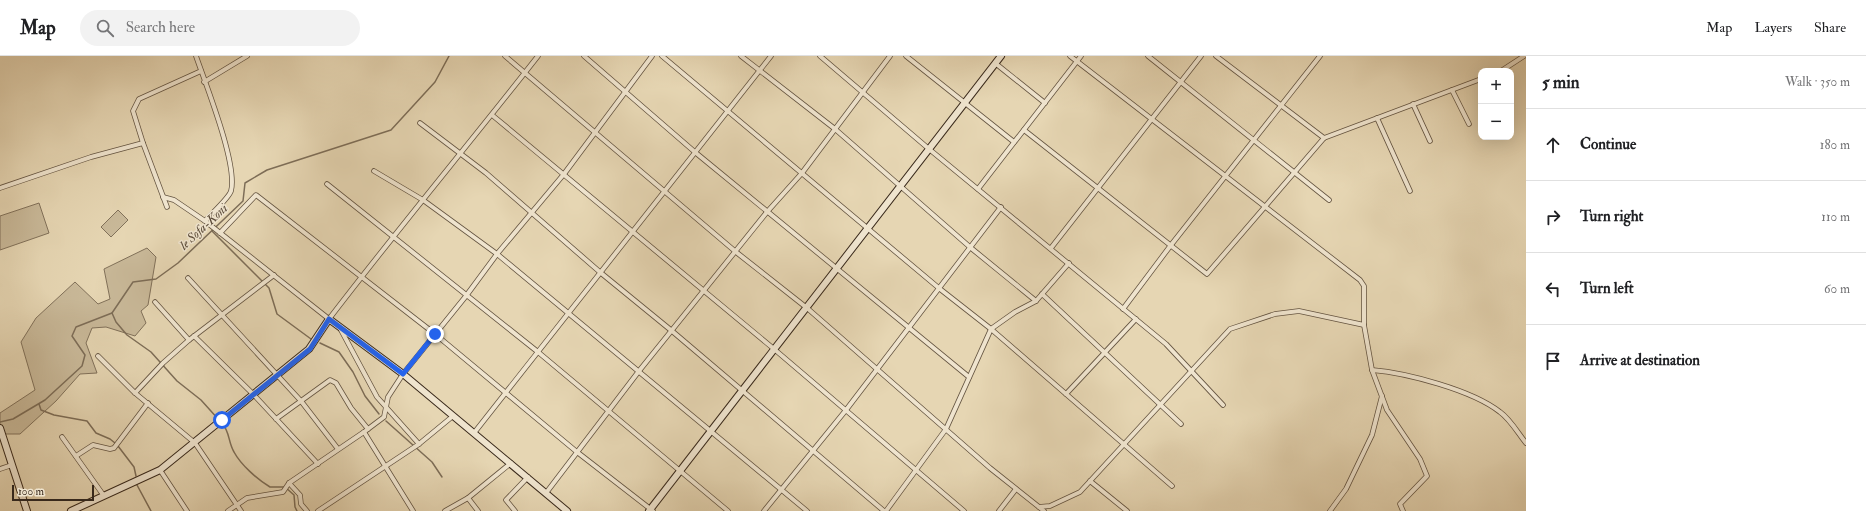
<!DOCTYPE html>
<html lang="en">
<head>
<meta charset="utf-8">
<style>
  :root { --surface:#fff; --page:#f2f2f2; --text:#202124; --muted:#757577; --line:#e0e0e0 }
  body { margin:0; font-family:"IM FELL Double Pica",serif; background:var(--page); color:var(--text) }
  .controls { position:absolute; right:12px; top:12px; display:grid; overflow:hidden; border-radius:8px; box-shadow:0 4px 16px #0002 }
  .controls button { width:36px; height:36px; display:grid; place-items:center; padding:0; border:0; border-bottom:1px solid var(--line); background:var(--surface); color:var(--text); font:20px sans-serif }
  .scale { position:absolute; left:12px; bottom:10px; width:82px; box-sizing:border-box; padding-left:4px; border:2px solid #39291b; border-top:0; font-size:11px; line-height:14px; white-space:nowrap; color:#39291b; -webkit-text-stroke:3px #efe4ce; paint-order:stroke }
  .stop { position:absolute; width:12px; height:12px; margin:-9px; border:3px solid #2563eb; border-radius:50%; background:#fff }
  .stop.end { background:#2563eb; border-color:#fff; box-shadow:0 1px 4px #0008 }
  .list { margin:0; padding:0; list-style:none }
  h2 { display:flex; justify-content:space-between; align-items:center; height:52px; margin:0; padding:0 16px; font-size:17px }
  h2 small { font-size:13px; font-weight:400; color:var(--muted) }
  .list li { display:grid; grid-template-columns:26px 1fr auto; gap:12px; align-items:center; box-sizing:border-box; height:72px; padding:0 16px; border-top:1px solid var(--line) }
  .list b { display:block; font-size:15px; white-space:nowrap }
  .list em { font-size:13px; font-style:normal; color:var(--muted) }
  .icon { flex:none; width:22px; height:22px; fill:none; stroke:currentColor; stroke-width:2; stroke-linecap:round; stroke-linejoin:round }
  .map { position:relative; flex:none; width:1526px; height:455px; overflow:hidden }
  header { display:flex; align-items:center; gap:24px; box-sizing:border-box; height:56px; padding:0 20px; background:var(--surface); border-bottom:1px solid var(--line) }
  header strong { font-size:19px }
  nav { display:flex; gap:22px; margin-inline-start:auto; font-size:14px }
  .search { width:280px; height:36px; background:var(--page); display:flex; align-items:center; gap:10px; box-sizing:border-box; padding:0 14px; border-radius:22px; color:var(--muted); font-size:15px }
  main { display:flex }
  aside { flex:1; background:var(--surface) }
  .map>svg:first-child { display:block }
</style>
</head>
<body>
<header>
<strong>Map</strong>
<div class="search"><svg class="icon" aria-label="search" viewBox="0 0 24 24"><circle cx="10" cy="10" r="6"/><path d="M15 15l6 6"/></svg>Search here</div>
<nav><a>Map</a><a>Layers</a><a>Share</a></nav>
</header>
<main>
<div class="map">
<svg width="1526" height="455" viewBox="0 0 1526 455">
  <rect width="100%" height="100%" fill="#e6d6b3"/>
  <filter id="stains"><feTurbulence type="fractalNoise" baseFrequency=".005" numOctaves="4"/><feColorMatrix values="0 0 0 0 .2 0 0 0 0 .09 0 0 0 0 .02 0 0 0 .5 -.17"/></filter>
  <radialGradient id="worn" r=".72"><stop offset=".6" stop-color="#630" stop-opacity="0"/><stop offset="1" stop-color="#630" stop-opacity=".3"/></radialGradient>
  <g fill="#c9b999" stroke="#81715a">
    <path d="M39,147L49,177L0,194V160Z"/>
    <path d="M118,154L128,164L111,181L101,171Z"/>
    <path d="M147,192L156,201L148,249L141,255L146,267L135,280L106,271L92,272L86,287L97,317L80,318L56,345L20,378H0V357L35,334L21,286L36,262L75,226L98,248L110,243L104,213Z"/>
  </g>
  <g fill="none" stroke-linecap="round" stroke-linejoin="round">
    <g stroke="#7d6d57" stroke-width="1.5">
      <path d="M212,175L269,232L277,258L311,283"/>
      <path d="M112,257L116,266L127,279L151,296L177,325L201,344L219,364"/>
      <path d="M320,287L339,296L353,316L365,340L379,358"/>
      <path d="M39,348L41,354L54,359L87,365L96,377L110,383L115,387"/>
      <path d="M386,365L432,406L442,421"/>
      <path d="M0,366L13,363L45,344L82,310L85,299L72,280L76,271L112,257L133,226L156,223L178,207L243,145L245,127L267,114L391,74L435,26L449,0"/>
      <path d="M222,367C230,376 228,386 234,396C241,409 257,423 270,431H285L294,439L295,451L297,455"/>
      <path d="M118,390L134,411L136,420"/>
      <path d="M137,429L151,455"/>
    </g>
    <defs>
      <g id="street">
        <path d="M196,0C206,29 238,109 231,135C229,142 211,158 205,165"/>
        <path d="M505,0L736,196L807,252L990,412L1044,455"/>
        <path d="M584,0L696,97L969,321"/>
        <path d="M662,0L940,233L991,273L1172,430"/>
        <path d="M741,0L835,73L971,192L1036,245"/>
        <path d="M820,0L929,93L1166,288L1223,349"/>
        <path d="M906,0L1014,86"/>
        <path d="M1070,0L1360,224L1364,230V269L1372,314L1387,354L1420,403L1427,420L1400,448L1403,455"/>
        <path d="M1148,0L1329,144"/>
        <path d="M1216,0L1324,82"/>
        <path d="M995,7L1045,47"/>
        <path d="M1501,15L1524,0"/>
        <path d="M204,26L247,0"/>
        <path d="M1452,34L1469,68"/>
        <path d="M1413,48L1430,85"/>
        <path d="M492,59L774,293L964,455"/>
        <path d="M1377,62L1410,135"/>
        <path d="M420,67L486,117L601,217L672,275L884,455"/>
        <path d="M1024,74L1207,218L1324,82L1481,23"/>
        <path d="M374,115L423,144L497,198L807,455"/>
        <path d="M327,128L538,296L728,455"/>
        <path d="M0,132L91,101L143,87"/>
        <path d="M978,133L1081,0"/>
        <path d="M163,141L174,144L205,165L329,263C397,174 469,88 538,0"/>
        <path d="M167,151L143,87L133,55L139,43L201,15"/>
        <path d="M220,177L256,139L435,278L577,396L653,455"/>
        <path d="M1051,192L1201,0"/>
        <path d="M188,222L301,345L338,393"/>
        <path d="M1042,238L1181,368"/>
        <path d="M155,246L189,284"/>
        <path d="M1123,253L1171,189L1320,0"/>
        <path d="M341,274L377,341L419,388"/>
        <path d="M194,280L254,339L318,408"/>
        <path d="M98,300L135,337L195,387L241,455"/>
        <path d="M1372,314C1407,317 1472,334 1500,356C1510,363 1518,377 1526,387"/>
        <path d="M135,337L163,307L189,284L274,219"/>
        <path d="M1066,338L1136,263"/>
        <path d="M276,363L330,324L336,327L351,352L368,373"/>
        <path d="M364,376L413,455"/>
        <path d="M474,377L771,0"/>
        <path d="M62,381L104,440"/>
        <path d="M76,400L93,389L110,393L114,392L148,347"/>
        <path d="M0,413L12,409"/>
        <path d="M160,414L187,455"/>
        <path d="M1090,425L1127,455"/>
        <path d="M546,437L639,315L767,156L802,117L890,0"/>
        <path d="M468,442L478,455"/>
        <path d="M1039,451L1050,450L1080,436L1230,273L1275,258L1299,255L1364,269"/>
        <path d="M228,455L247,442L283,436L289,427"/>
        <path d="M307,455L301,448L300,439L289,427L364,376L384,361L388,341L403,318L466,240L497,198L564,118L652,0"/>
        <path d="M318,455L419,388L453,360"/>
        <path d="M445,455L468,442L511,407"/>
        <path d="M515,455L506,444L528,421"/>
        <path d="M764,455L846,354L1001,151"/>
        <path d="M886,455L946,373L991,273L1015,256L1036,245L1069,207"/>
        <path d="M999,455L1016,433"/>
        <path d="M1330,455L1346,433L1372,379L1382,340"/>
      </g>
      <g id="secondary">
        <path d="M0,372L27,455"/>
        <path d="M71,455L160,414L309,293L329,263L403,318L567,455"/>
        <path d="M649,455L1001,0"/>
      </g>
    </defs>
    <use href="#street" stroke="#645441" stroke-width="5.5"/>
    <use href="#secondary" stroke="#39291b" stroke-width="8"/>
    <use href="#street" stroke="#efe4ce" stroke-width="4"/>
    <use href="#secondary" stroke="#efe4ce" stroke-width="6"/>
  </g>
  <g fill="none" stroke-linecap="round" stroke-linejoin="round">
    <path stroke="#2563eb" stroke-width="5" d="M222,364L310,293L329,263L403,318L435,278"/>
  </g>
  <g text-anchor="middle" stroke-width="3" stroke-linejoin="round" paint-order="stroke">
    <g font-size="13" font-style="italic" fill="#5b4b39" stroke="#efe4ce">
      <text transform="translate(203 170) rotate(-43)" y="5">le Sofa-Koni</text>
    </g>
  </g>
  <rect width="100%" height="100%" filter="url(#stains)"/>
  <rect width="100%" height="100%" fill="url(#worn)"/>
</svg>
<div class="controls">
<button>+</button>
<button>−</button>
</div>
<div class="scale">100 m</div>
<div class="stop" style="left:222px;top:364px"></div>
<div class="stop end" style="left:435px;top:278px"></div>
</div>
<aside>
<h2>5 min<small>Walk · 350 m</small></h2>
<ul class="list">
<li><svg class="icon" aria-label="ahead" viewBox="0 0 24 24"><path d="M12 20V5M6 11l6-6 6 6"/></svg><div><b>Continue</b></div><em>180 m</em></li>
<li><svg class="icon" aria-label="right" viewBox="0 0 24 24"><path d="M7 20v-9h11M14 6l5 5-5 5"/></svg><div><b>Turn right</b></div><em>110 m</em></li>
<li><svg class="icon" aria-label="left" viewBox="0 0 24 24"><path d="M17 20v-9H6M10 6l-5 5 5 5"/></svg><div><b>Turn left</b></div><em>60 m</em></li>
<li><svg class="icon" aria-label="arrive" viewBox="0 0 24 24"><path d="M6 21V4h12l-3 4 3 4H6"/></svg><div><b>Arrive at destination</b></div></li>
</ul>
</aside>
</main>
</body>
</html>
